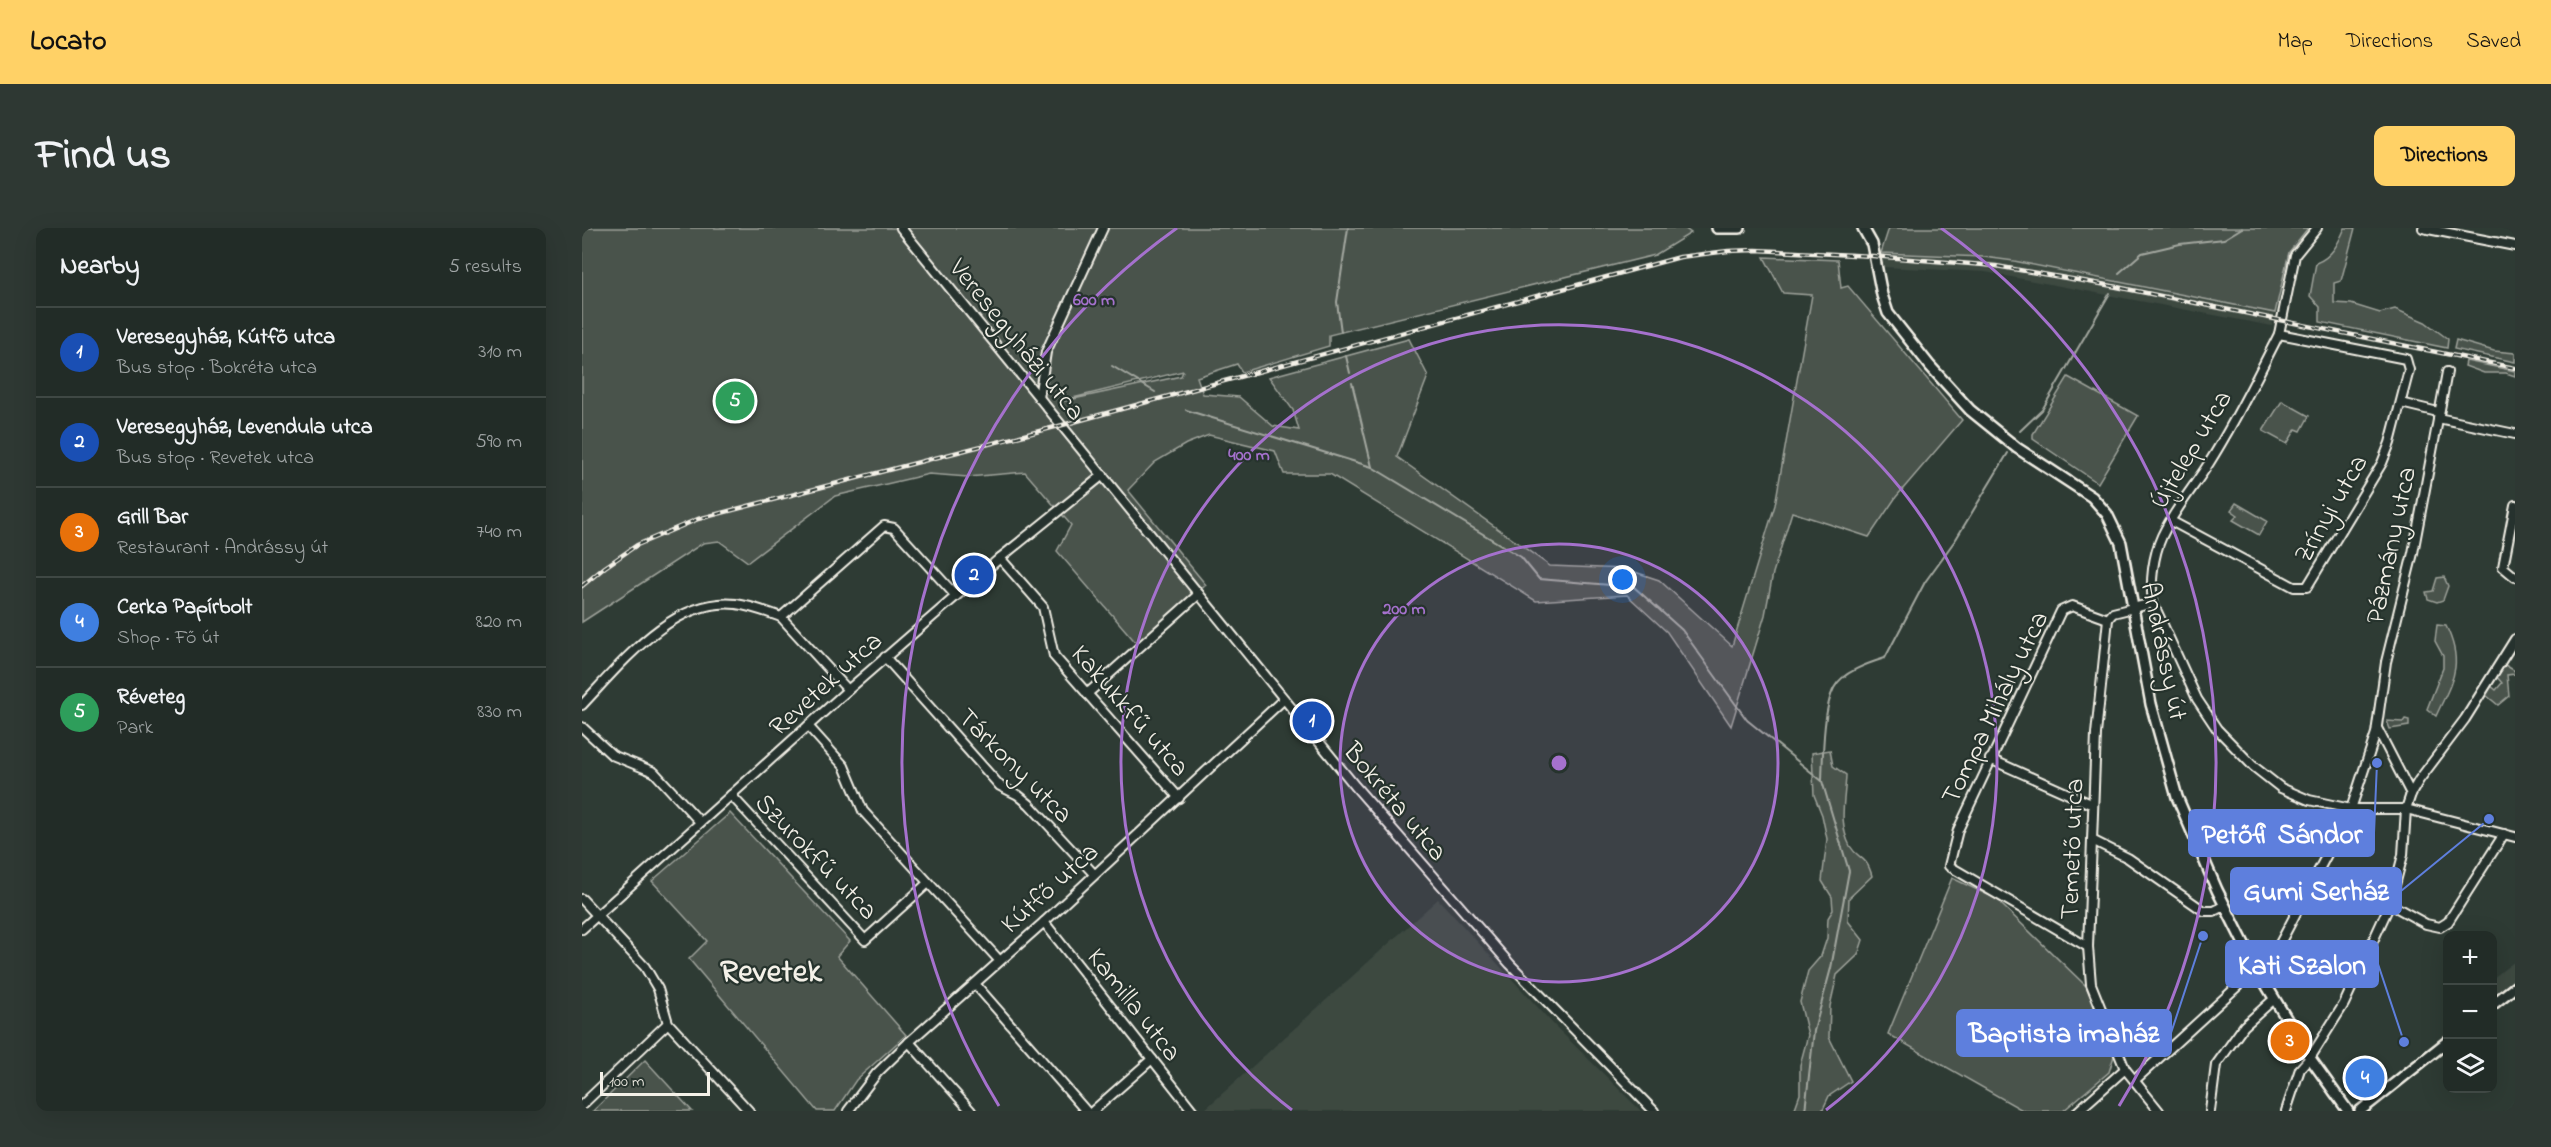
<!DOCTYPE html>
<html lang="en">
<head>
<meta charset="utf-8">
<style>
  :root { --surface:#222c27; --page:#2e3833; --text:#f1f3f6; --muted:#a2a7a7; --line:#3f4844; --accent:#ffd166 }
  body { margin:0; font-family:"Indie Flower",sans-serif; background:var(--page); color:var(--text) }
  .controls { position:absolute; right:18px; bottom:18px; display:grid; overflow:hidden; border-radius:12px; box-shadow:0 6px 24px #0002 }
  .controls button { width:54px; height:54px; display:grid; place-items:center; padding:0; border:0; border-bottom:2px solid var(--line); background:var(--surface); color:var(--text); font:30px sans-serif }
  .scale { position:absolute; left:18px; bottom:15px; width:110px; box-sizing:border-box; padding-left:6px; border:3px solid #f4f1e8; border-top:0; font-size:16px; line-height:21px; white-space:nowrap; color:#f4f1e8; -webkit-text-stroke:4px #26332d; paint-order:stroke }
  .you { position:absolute; left:1041px; top:352px; width:21px; height:21px; margin:-15px; border:4px solid #fff; border-radius:50%; background:#1a73e8; box-shadow:0 0 0 9px #1a73e833 }
  .badge { display:grid; place-items:center; width:39px; height:39px; border-radius:50%; background:var(--accent); color:#fff; font-size:20px; font-weight:700 }
  .pin { position:absolute; translate:-50% -50%; border:3px solid #fff; box-shadow:0 2px 6px #0006 }
  .list { margin:0; padding:0; list-style:none }
  h2 { display:flex; justify-content:space-between; align-items:center; height:78px; margin:0; padding:0 24px; font-size:26px }
  h2 small { font-size:20px; font-weight:400; color:var(--muted) }
  .list li { display:grid; grid-template-columns:39px 1fr auto; gap:18px; align-items:center; box-sizing:border-box; height:90px; padding:0 24px; border-top:2px solid var(--line) }
  .list b { display:block; font-size:22px; white-space:nowrap }
  .list p { margin:0; font-size:20px; white-space:nowrap; color:var(--muted) }
  .list em { font-size:20px; font-style:normal; color:var(--muted) }
  .icon { flex:none; width:33px; height:33px; fill:none; stroke:currentColor; stroke-width:2; stroke-linecap:round; stroke-linejoin:round }
  .map { position:relative; flex:none; width:1933px; height:883px; overflow:hidden; border-radius:12px }
  header { display:flex; align-items:center; gap:36px; box-sizing:border-box; height:84px; padding:0 30px; background:var(--accent); color:#111 }
  header strong { font-size:28px }
  nav { display:flex; gap:33px; margin-inline-start:auto; font-size:21px }
  .intro { display:flex; align-items:center; justify-content:space-between; box-sizing:border-box; height:144px; padding:0 36px }
  h1 { margin:0; font-size:42px }
  .button { padding:15px 27px; border-radius:12px; background:var(--accent); color:#111; font-size:21px; font-weight:700 }
  main { display:flex; gap:36px; padding:0 36px }
  aside { flex:1; background:var(--surface); border-radius:12px; box-shadow:0 6px 24px #0002 }
  .map>svg:first-child { display:block }
</style>
</head>
<body>
<header>
<strong>Locato</strong>
<nav><a>Map</a><a>Directions</a><a>Saved</a></nav>
</header>
<div class="intro"><h1>Find us</h1><a class="button">Directions</a></div>
<main>
<aside>
<h2>Nearby<small>5 results</small></h2>
<ul class="list">
<li><span class="badge" style="background:#1a4fb4">1</span><div><b>Veresegyház, Kútfő utca</b><p>Bus stop · Bokréta utca</p></div><em>310 m</em></li>
<li><span class="badge" style="background:#1a4fb4">2</span><div><b>Veresegyház, Levendula utca</b><p>Bus stop · Revetek utca</p></div><em>590 m</em></li>
<li><span class="badge" style="background:#e8710a">3</span><div><b>Grill Bar</b><p>Restaurant · Andrássy út</p></div><em>740 m</em></li>
<li><span class="badge" style="background:#3f7fe0">4</span><div><b>Cerka Papírbolt</b><p>Shop · Fő út</p></div><em>820 m</em></li>
<li><span class="badge" style="background:#2e9e5b">5</span><div><b>Réveteg</b><p>Park</p></div><em>830 m</em></li>
</ul>
</aside>
<div class="map">
<svg width="1933" height="883" viewBox="0 0 1933 883">
  <rect width="100%" height="100%" fill="#2e3b34"/>
  <filter id="ink" filterUnits="userSpaceOnUse"><feTurbulence type="fractalNoise" baseFrequency=".0167" numOctaves="2"/><feDisplacementMap in="SourceGraphic" scale="12" xChannelSelector="R" yChannelSelector="G"/><feConvolveMatrix kernelMatrix="1 2 1 2 8 2 1 2 1" color-interpolation-filters="sRGB"/></filter>
  <g filter="url(#ink)">
    <g fill="#3c4841">
      <path d="M1299,25L1402,29L1432,33L1693,85L1690,98L1403,44L1301,39Z"/>
      <path d="M856,671L973,798L1059,883H621Z"/>
      <path d="M1933,733V750L1911,767V750Z"/>
    </g>
    <g fill="#48524c" stroke="#9ea29a" stroke-width="1.5" fill-rule="evenodd">
      <path d="M0,0H1102L1109,5L1073,27L747,107V118L660,144L655,136L615,149L621,166L657,169L691,198L717,202L711,182L687,149L827,111L846,148L815,229L968,338L1044,341L1077,352L1150,418L1193,277L1230,67L1201,65L1182,29L1256,32L1259,60L1266,58L1380,192L1314,269L1287,309L1210,284L1191,345L1183,387L1149,498L1085,404L1045,367L954,373L748,246H702L693,223L627,207L604,216L573,234L546,262L624,357L556,417L475,323L489,297L443,244L386,249L347,246L253,268L166,334L137,313L121,315L0,394ZM601,143L599,148L482,173V172Z"/>
      <path d="M1307,0H1726L1707,24L1693,85L1432,33L1402,29L1299,25Z"/>
      <path d="M1763,0H1773L1759,53L1752,55V75L1769,76L1798,85L1813,81L1843,94L1866,111L1865,120L1738,94V79L1728,68L1734,35C1750,29 1756,16 1763,0Z"/>
      <path d="M1874,112L1912,123L1933,125V134L1872,121Z"/>
      <path d="M1884,133L1933,143V148L1924,145H1902L1883,138Z"/>
      <path d="M1486,149L1556,188L1516,255L1451,211V206Z"/>
      <path d="M1700,173L1727,188L1719,203L1714,201L1705,216L1681,203Z"/>
      <path d="M1654,275L1685,293L1677,307L1651,292L1656,287L1649,282Z"/>
      <path d="M1862,349L1866,358L1861,372L1855,374L1846,371L1844,364L1851,363L1855,350Z"/>
      <path d="M1855,397L1864,398C1883,437 1870,453 1854,488L1845,481L1861,440V428L1853,413Z"/>
      <path d="M1923,437L1933,443V446L1925,447L1927,468L1916,477L1904,467L1909,458L1914,462L1920,455L1914,448Z"/>
      <path d="M1823,491L1827,492V498L1808,501L1805,493L1821,494Z"/>
      <path d="M1248,522L1251,538L1264,547C1263,572 1256,595 1268,618C1276,632 1284,626 1290,648L1267,670L1266,693L1281,712L1276,727L1255,747L1248,778L1247,809L1269,853L1247,868L1240,883H1212L1218,866V837L1226,807L1218,774L1226,743L1239,728L1245,710L1246,690L1251,682L1250,669L1240,653L1245,611L1240,587L1232,567L1230,525Z"/>
      <path d="M148,585L268,713L255,728L324,807L274,852L253,883H235L107,731L125,713L70,653Z"/>
      <path d="M1370,650L1421,674L1419,676L1504,758L1532,828L1527,844L1481,883H1442L1306,806Z"/>
      <path d="M63,832L110,883H11Z"/>
    </g>
    <g fill="none" stroke-linecap="round" stroke-linejoin="round">
      <g stroke="#a4a8a0" stroke-width="2">
        <path d="M1537,45L1560,25L1598,16L1642,11L1660,0"/>
        <path d="M759,104L755,74L766,0"/>
        <path d="M764,128L768,145"/>
        <path d="M530,138L573,164"/>
        <path d="M770,155L790,239L939,329L957,351L1052,359L1100,402L1165,492L1240,553L1267,643L1249,740L1232,803L1223,883"/>
        <path d="M604,182L790,239"/>
        <path d="M1438,203L1460,182L1528,65"/>
        <path d="M1240,552C1241,527 1241,481 1252,460C1260,444 1287,435 1303,430L1343,354L1374,311L1426,225"/>
      </g>
      <defs>
        <g id="minor">
          <path d="M319,0L773,558L928,736L1072,883"/>
          <path d="M1735,0L1713,27L1697,106L1693,114C1672,155 1652,196 1627,235C1612,259 1592,282 1580,308C1571,328 1568,354 1571,375L1615,471L1635,501L1671,538L1699,560L1727,572L1769,581H1824L1933,609"/>
          <path d="M1841,0L1933,18"/>
          <path d="M457,170L464,124L521,0"/>
          <path d="M1819,175L1856,184"/>
          <path d="M1856,190L1933,206"/>
          <path d="M1933,277L1921,339L1933,349"/>
          <path d="M1589,293L1712,359H1725L1800,235L1808,215L1827,142L1824,131L1697,106"/>
          <path d="M418,330L461,379L472,428L597,570"/>
          <path d="M1571,375L1531,385L1526,391L1514,506L1506,719L1509,756L1543,841L1577,883"/>
          <path d="M199,389L266,462"/>
          <path d="M303,429L418,558L436,567L447,576L512,646"/>
          <path d="M505,466L617,366"/>
          <path d="M0,477C39,436 91,369 154,376C169,378 185,384 199,389L302,298L312,300L374,368"/>
          <path d="M226,498L262,538L281,583L417,732"/>
          <path d="M0,499L30,527L72,544L118,594"/>
          <path d="M1795,500L1829,566"/>
          <path d="M1408,531L1511,577"/>
          <path d="M149,567L283,712L346,655"/>
          <path d="M1510,612L1546,630L1622,683H1632L1642,678"/>
          <path d="M0,671L63,739L76,761L86,795L167,883"/>
          <path d="M1808,676L1844,696L1858,699L1866,694L1922,606"/>
          <path d="M462,694L611,883"/>
          <path d="M0,701L266,462L418,330L521,247"/>
          <path d="M1506,719L1367,638L1376,602L1479,383L1490,378L1526,391"/>
          <path d="M393,756L504,883"/>
          <path d="M327,814L389,883"/>
          <path d="M1553,852L1694,723L1769,581L1794,505L1804,434L1831,325L1865,144"/>
          <path d="M0,877L86,795"/>
          <path d="M266,883L295,845L327,814L462,694L702,471"/>
          <path d="M511,883L570,831"/>
          <path d="M1496,883L1543,841"/>
          <path d="M1628,883L1634,837L1662,798L1692,771"/>
          <path d="M1704,883L1718,841L1728,830L1762,776L1808,676L1821,627L1824,581L1829,566L1837,552L1883,491L1933,411"/>
        </g>
        <g id="major">
          <path d="M1135,0H1158"/>
          <path d="M1281,0L1290,16L1300,67L1306,85L1348,138L1388,182L1435,220L1510,269L1525,286L1539,315L1569,476L1595,569L1635,662L1674,740L1728,830L1766,883"/>
          <path d="M1910,777L1933,759"/>
          <path d="M1778,883L1866,813"/>
        </g>
      </defs>
      <use href="#minor" stroke="#f4f1e8" stroke-width="12"/>
      <use href="#major" stroke="#f4f1e8" stroke-width="14"/>
      <use href="#minor" stroke="#26332d" stroke-width="8"/>
      <use href="#major" stroke="#26332d" stroke-width="9"/>
      <defs>
        <path id="rail" d="M0,358L23,339L55,317L116,291L477,198L1098,29L1146,23L1174,22L1291,28L1414,38L1525,57L1933,140"/>
      </defs>
      <use href="#rail" stroke="#f4f1e8" stroke-width="4.5"/>
      <use href="#rail" stroke="#26332d" stroke-width="2" stroke-dasharray="7" stroke-linecap="butt"/>
    </g>
  </g>
  <circle cx="977" cy="535" r="219" fill="#a571cd" fill-opacity=".12"/>
  <g fill="none" stroke="#a571cd" stroke-width="3">
    <circle cx="977" cy="535" r="219"/>
    <path d="M710 882A438 438 0 1 1 1244 882"/>
    <path d="M417 878A657 657 0 0 1 595 0M1359 0A657 657 0 0 1 1537 878"/>
  </g>
  <g text-anchor="middle" stroke-width="4.5" stroke-linejoin="round" paint-order="stroke">
    <g font-size="27" fill="#f4f1e8" stroke="#26332d">
      <text transform="translate(436 111) rotate(51)" y="9">Veresegyházi utca</text>
      <text transform="translate(1608 221) rotate(-59)" y="9">Újtelep utca</text>
      <text transform="translate(1748 280) rotate(-60)" y="9">Zrínyi utca</text>
      <text transform="translate(1808 317) rotate(-78)" y="9">Pázmány utca</text>
      <text transform="translate(1583 423) rotate(78)" y="9">Andrássy út</text>
      <text transform="translate(243 455) rotate(-42)" y="9">Revetek utca</text>
      <text transform="translate(1412 479) rotate(-64)" y="9">Tompa Mihály utca</text>
      <text transform="translate(549 482) rotate(49)" y="9">Kakukkfű utca</text>
      <text transform="translate(434 537) rotate(45)" y="9">Tárkony utca</text>
      <text transform="translate(814 573) rotate(50)" y="9">Bokréta utca</text>
      <text transform="translate(1489 621) rotate(-88)" y="9">Temető utca</text>
      <text transform="translate(235 628) rotate(46)" y="9">Szurokfű utca</text>
      <text transform="translate(467 659) rotate(-42)" y="9">Kútfő utca</text>
      <text transform="translate(553 776) rotate(52)" y="9">Kamilla utca</text>
    </g>
    <g font-size="33" font-weight="bold" fill="#f4f1e8" stroke="#26332d">
      <text x="189" y="753">Revetek</text>
    </g>
  </g>
  <circle cx="977" cy="535" r="9" fill="#a571cd" stroke="#26332d" stroke-width="3"/>
  <g font-size="18" text-anchor="middle" font-weight="bold" fill="#a571cd" stroke="#26332d" stroke-width="4.5" stroke-linejoin="round" paint-order="stroke">
    <text x="512" y="77">600 m</text>
    <text x="667" y="232">400 m</text>
    <text x="822" y="386">200 m</text>
  </g>
  <path fill="none" stroke="#5e7fdd" stroke-width="2" d="M1795 535L1792 605M1907 591L1819 663M1822 814L1796 736M1621 708L1589 805"/>
  <g fill="#5e7fdd" stroke="#26332d" stroke-width="2">
    <circle cx="1795" cy="535" r="6"/>
    <circle cx="1907" cy="591" r="6"/>
    <circle cx="1822" cy="814" r="6"/>
    <circle cx="1621" cy="708" r="6"/>
  </g>
  <g fill="#5e7fdd" stroke="#5e7fdd" stroke-width="2">
    <rect x="1607" y="582" width="185" height="46" rx="6"/>
    <rect x="1649" y="640" width="170" height="46" rx="6"/>
    <rect x="1644" y="713" width="152" height="46" rx="6"/>
    <rect x="1375" y="782" width="214" height="46" rx="6"/>
  </g>
  <g font-size="28" text-anchor="middle" font-weight="bold" fill="#fff">
    <text x="1700" y="615">Petőfi Sándor</text>
    <text x="1734" y="672">Gumi Serház</text>
    <text x="1720" y="746">Kati Szalon</text>
    <text x="1482" y="814">Baptista imaház</text>
  </g>
</svg>
<div class="controls">
<button>+</button>
<button>−</button>
<button><svg class="icon" aria-label="layers" viewBox="0 0 24 24"><path d="M12 4l9 5-9 5-9-5zM3 14l9 5 9-5"/></svg></button>
</div>
<div class="scale">100 m</div>
<div class="you"></div>
<div class="pin badge" style="left:730px;top:493px;background:#1a4fb4">1</div>
<div class="pin badge" style="left:392px;top:347px;background:#1a4fb4">2</div>
<div class="pin badge" style="left:1708px;top:813px;background:#e8710a">3</div>
<div class="pin badge" style="left:1783px;top:850px;background:#3f7fe0">4</div>
<div class="pin badge" style="left:153px;top:173px;background:#2e9e5b">5</div>
</div>
</main>
</body>
</html>
